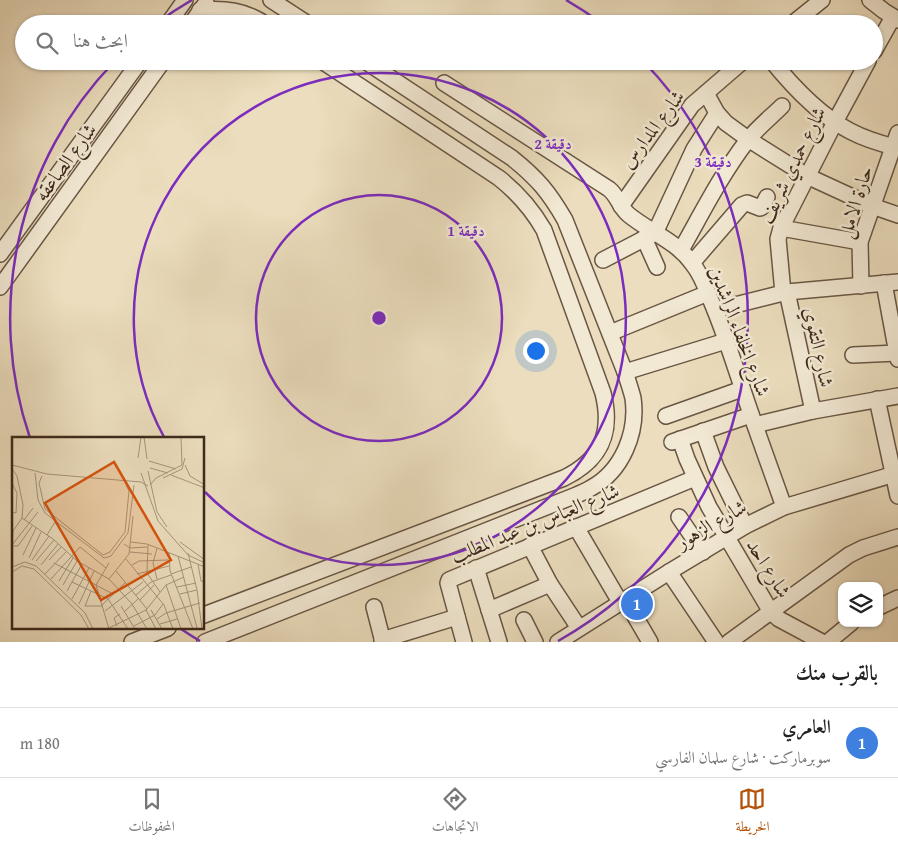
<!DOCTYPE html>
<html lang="ar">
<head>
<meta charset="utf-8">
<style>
  :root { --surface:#fff; --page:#f6f6f6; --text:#222; --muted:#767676; --line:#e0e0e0; --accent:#b45309 }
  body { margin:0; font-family:"Gentium Book Plus",Amiri,serif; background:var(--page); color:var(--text); direction:rtl }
  .controls { position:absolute; right:15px; bottom:15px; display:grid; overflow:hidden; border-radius:10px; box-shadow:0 1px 4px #0004 }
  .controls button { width:45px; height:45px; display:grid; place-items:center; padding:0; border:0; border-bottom:1px solid var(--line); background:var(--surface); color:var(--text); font:25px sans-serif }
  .you { position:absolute; left:535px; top:350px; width:18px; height:18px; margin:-12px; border:4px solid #fff; border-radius:50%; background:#1a73e8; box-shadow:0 0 0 8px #1a73e833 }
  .badge { display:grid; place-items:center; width:32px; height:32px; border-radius:50%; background:var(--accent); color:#fff; font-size:16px; font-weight:700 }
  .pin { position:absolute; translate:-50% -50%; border:2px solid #fff; box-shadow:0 1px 5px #0006 }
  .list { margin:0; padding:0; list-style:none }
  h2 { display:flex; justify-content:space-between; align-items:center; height:65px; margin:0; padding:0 20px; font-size:21px }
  h2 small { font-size:16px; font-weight:400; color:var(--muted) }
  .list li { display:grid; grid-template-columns:32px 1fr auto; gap:15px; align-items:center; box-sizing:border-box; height:70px; padding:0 20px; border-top:1px solid var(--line) }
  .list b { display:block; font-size:19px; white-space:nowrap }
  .list p { margin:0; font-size:16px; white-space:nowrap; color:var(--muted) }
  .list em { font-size:16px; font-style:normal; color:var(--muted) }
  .icon { flex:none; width:28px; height:28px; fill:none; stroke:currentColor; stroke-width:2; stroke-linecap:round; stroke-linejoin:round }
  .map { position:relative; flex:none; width:898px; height:642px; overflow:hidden; direction:ltr }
  .search { position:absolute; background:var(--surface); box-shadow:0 1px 4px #0004; left:15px; right:15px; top:15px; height:55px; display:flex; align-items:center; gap:12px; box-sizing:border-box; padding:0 18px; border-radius:28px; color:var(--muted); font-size:19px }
  .sheet { height:135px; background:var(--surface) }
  nav { display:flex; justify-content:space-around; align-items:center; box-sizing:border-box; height:70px; border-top:1px solid var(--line); background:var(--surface); font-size:14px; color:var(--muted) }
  nav a { display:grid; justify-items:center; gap:2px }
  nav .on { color:var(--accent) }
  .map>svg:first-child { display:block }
</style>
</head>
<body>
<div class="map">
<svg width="898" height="642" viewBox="0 0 898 642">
  <rect width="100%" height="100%" fill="#ebddbd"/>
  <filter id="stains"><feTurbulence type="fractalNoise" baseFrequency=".004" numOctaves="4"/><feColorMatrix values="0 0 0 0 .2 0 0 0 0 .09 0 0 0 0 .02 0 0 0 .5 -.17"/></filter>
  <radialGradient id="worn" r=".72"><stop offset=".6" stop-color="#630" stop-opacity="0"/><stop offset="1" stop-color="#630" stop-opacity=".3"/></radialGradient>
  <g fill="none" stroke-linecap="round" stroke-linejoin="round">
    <defs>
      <g id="minor">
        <path d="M271,0L308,24"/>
        <path d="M870,0L884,11L898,20"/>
        <path d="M200,10C225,8 244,10 265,24"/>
        <path d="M168,24L185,0"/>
        <path d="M191,24L206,3"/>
        <path d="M792,24L822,0"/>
        <path d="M874,51L893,17"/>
        <path d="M772,61C793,87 821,116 850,131C865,139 882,144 898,148"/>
        <path d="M444,83L609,189C618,196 620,208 629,215C650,232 676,241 692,263C700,273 705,285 709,296C721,323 730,351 739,378C753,422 769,464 784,507"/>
        <path d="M706,93L717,113L726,123L748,139L807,176L872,206L898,215"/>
        <path d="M621,206L692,105L743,61"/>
        <path d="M781,228L860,242"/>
        <path d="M644,238L657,267"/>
        <path d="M681,250C702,213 721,175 747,141C757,128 771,117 782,106"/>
        <path d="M0,254L140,61"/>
        <path d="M603,260L655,233L694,149L717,113"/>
        <path d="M692,263L742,205L747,203L760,208L762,207L767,197"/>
        <path d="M884,283L898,359"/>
        <path d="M861,286L860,242L898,133"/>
        <path d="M0,287L163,61"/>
        <path d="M787,292L813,411"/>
        <path d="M783,293L778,239L781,228L835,122L868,61"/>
        <path d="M715,310L787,292L898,282"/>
        <path d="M610,333L708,293"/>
        <path d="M853,355L897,353"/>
        <path d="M625,372L726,341"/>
        <path d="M877,399L898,496"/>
        <path d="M666,416L742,389"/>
        <path d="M755,425L813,411L898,396"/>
        <path d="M703,431L716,467L745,526"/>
        <path d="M680,439L687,459L709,507L771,612L779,619L822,642"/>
        <path d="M672,442L751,415"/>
        <path d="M679,517L703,552"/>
        <path d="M576,527L620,602"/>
        <path d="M530,546L550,584L579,628"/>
        <path d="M476,568L499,642"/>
        <path d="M669,572L716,642"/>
        <path d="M625,599L650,642"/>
        <path d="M374,607L383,642"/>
        <path d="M879,607L898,598"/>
        <path d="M489,610L550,584"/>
        <path d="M204,615L564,478C601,460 613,433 603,393L544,230C532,209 518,193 499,178L322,61"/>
        <path d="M524,620L535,642"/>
        <path d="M382,640L457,617"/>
        <path d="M132,642L168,628"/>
        <path d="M205,642L574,496C579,494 586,491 591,488C622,471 638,433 633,398C631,390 628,381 625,372L565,220C549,192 537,178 512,158L365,61"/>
        <path d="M464,642L448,583L449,580L695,478"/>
        <path d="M558,642L669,572L745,526L784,507L898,473"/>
        <path d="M729,642L849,555L863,548L898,537"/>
        <path d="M828,642L851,623"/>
      </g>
    </defs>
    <use href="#minor" stroke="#695644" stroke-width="18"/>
    <use href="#minor" stroke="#f2e9d4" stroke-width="15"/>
  </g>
  <g fill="none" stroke="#7b2cbf" stroke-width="2.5">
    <circle cx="379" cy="318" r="123"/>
    <path d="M164 437A246 246 0 1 1 205 492"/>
    <path d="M200 641A369 369 0 0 1 181 629M30 438A369 369 0 0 1 114 62M157 23A369 369 0 0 1 192 0M566 0A369 369 0 0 1 601 23M644 62A369 369 0 0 1 558 641"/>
  </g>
  <g text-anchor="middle" stroke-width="5" stroke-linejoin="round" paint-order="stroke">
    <g font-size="20" fill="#3e291b" stroke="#f2e9d4">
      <text transform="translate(652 129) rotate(-53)" y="7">شارع المدارس</text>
      <text transform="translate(65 162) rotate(-54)" y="7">شارع الصاعقه</text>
      <text transform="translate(792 165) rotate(-64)" y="7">شارع حمدي شريف</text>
      <text transform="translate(855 202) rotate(-73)" y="7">حارة الامل</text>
      <text transform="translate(740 331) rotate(69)" y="7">شارع الخلفاء الراشدين</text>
      <text transform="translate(819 347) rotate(78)" y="7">شارع التقوي</text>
      <text transform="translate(535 523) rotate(-22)" y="7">شارع العباس بن عبد المطلب</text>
      <text transform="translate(711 524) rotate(-30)" y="7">شارع الزهور</text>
      <text transform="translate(769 568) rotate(58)" y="7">شارع احد</text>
    </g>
  </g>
  <g transform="translate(12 437)">
    <rect width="192" height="192" fill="#ebddbd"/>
    <path fill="none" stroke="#a6957c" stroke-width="1" d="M132,0L135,22M126,21L129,0M137,24L164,32M0,28L35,37L129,45L136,49M173,28L178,39L193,48M138,31L156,36M0,32L5,39L11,68L10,81L1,94L0,117M136,34L145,75L155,90M23,36L26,63L33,76L92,121L99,119L116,96L122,48M129,36L146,84L176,118L193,126M159,38L193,51M30,39L27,46L33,72L91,118L98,115L113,95L117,54L114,48M151,41L170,32L173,21M0,46L5,56L4,76L0,75M138,48L144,41L170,28L169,0M10,81L41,102L65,124L97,142L120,167L135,192M12,83L21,71M35,98L43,85M119,105L135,107L193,130M168,105L193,123M112,107L118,111L135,110M0,108L26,75M136,108L135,136L148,155M0,109H6L20,89M145,111L141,126L145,142M118,115L140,117M157,116L158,134L181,192M176,116L185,153L190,192M11,118L24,91M166,119L185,191M17,121L29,95M114,122L152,168L161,192M20,123L37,99M37,123L49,110M24,124L42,103M42,126L101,157M186,127L189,144L193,145M29,128L46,107M120,128L127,124L156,123M0,130L13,125L24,129L73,176L81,192M104,134L135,172M0,135L10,129L22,132L69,178L77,192M33,137L54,115M125,137L157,129M159,137L179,130M39,142L68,110L94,131M97,142L117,117L121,79M47,144L61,121M60,145L96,162L116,192M51,148L65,124M154,148L169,192M165,150L184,146M55,154L70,127M79,154L73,169H91M168,157L185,153M124,158L139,145L159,138M60,162L77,131M128,163L142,148M67,167L82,134M90,168L114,145M109,169L123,192M134,173L144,192M139,173L150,192M93,174L131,145M112,175L127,161M145,182L154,176L188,166M148,187L165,182M105,189L102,181L108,177M122,189L143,178L151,167M97,191L134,173L154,148L172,140M97,192L84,148L97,126"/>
    <path fill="#d7540e" fill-opacity="0.15" stroke="#d7540e" stroke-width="2.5" d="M102,25L159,123L89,163L33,66Z"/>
    <rect width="192" height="192" fill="none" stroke="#3e291b" stroke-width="2.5"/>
  </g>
  <circle cx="379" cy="318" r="8" fill="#7b2cbf" stroke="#f2e9d4" stroke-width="2.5"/>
  <g font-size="15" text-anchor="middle" font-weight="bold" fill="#7b2cbf" stroke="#f2e9d4" stroke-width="5" stroke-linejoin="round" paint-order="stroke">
    <text x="553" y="149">2 دقيقة</text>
    <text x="713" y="167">3 دقيقة</text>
    <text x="466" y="236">1 دقيقة</text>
  </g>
  <rect width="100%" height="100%" filter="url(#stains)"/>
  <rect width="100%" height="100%" fill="url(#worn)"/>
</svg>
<div class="controls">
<button><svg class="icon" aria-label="layers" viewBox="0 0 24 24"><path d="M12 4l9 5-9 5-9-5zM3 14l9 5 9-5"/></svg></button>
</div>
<div class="you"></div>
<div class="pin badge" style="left:637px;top:604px;background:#3f7fe0">1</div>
<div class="search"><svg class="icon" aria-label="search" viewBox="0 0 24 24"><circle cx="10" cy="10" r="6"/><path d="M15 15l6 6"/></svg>ابحث هنا</div>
</div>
<section class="sheet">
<h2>بالقرب منك<small></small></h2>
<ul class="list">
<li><span class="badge" style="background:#3f7fe0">1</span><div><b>العامري</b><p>سوبرماركت · شارع سلمان الفارسي</p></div><em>180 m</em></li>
</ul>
</section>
<nav>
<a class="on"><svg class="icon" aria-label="map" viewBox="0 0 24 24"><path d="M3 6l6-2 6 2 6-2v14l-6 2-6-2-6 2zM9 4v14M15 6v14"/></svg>الخريطة</a>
<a><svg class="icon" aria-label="directions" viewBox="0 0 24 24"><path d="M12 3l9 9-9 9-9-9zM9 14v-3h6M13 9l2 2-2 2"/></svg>الاتجاهات</a>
<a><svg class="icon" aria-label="saved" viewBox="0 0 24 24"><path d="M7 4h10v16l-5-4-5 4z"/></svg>المحفوظات</a>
</nav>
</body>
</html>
